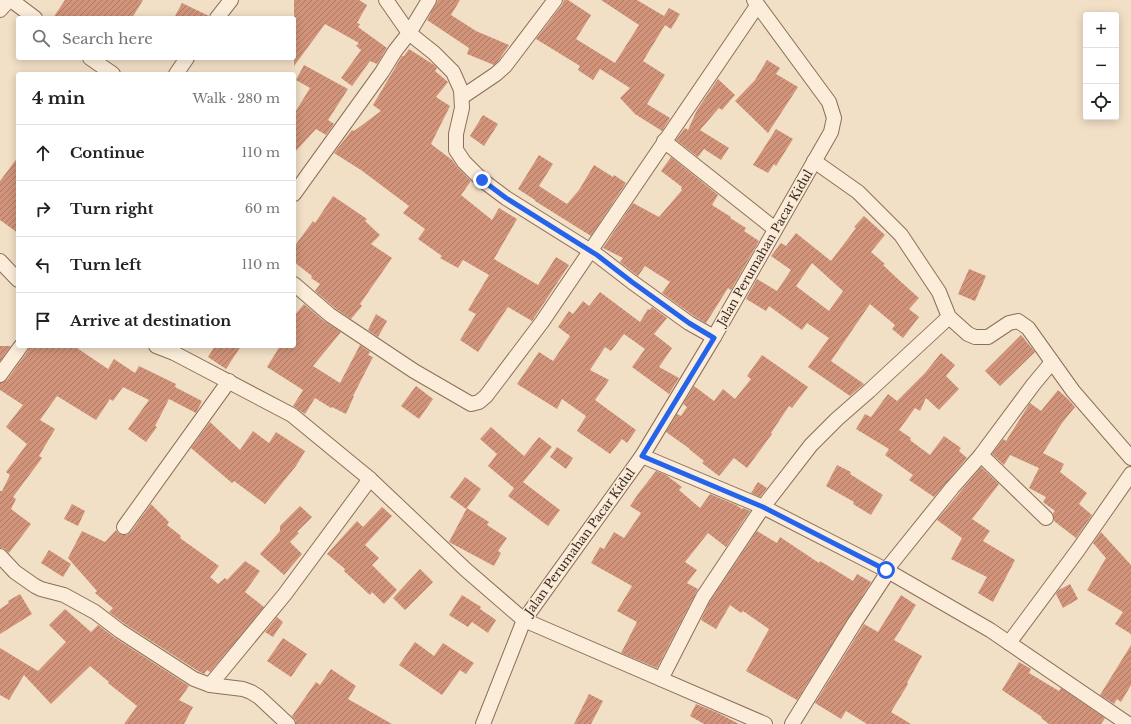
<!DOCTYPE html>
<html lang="en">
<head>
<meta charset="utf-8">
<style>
  :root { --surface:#fff; --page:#f6f6f6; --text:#202124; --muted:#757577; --line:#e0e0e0 }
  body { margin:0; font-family:"Libre Baskerville",serif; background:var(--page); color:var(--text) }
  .controls { position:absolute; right:12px; top:12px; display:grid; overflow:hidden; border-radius:4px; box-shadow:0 2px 10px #0003 }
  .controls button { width:36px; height:36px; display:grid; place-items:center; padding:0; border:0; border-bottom:1px solid var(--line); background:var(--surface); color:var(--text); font:20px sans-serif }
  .stop { position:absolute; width:12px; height:12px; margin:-9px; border:3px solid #2563eb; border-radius:50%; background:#fff }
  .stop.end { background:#2563eb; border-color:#fff; box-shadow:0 1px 4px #0008 }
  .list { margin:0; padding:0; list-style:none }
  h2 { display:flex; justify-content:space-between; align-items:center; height:52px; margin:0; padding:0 16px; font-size:17px }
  h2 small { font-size:13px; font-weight:400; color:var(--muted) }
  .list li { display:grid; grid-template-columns:26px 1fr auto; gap:12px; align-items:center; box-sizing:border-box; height:56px; padding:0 16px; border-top:1px solid var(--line) }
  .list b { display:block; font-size:15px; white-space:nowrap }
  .list em { font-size:13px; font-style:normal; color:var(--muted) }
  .icon { flex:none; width:22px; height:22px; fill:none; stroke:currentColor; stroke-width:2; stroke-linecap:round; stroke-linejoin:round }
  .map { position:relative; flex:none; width:1131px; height:724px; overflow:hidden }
  .search { position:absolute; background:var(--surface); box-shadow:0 2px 10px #0003; left:16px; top:16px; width:280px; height:44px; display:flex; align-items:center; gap:10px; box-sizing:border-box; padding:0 14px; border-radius:4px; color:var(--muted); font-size:15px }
  .panel { position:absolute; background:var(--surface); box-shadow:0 2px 10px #0003; left:16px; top:72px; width:280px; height:276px; border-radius:4px }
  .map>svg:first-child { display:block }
</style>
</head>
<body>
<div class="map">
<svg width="1131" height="724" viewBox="0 0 1131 724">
  <defs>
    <pattern id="building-hatch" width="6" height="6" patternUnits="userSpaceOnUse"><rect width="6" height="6" fill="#d1947a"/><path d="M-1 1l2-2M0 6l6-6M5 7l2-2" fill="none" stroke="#ab7963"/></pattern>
  </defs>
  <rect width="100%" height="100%" fill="#f1dfc6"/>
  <g fill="url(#building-hatch)" fill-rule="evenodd">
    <path d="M65,0H143L132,18H53Z"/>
    <path d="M294,0H359L367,5L357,23L360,24L358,27L387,48L377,64L370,61L352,86L341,78L361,50L356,46L359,43L325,24L294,66Z"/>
    <path d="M438,0H460L451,15L476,31L509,45L499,60L494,65L467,54L469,48L427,20Z"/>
    <path d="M564,0H568L591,15L576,39L615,63L639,25L601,0H637L664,16L669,8L680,14L671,29L665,25L643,61L665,75L647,104L670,118L662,131L635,114L620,98L630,88L600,69L593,80L578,70L580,66L536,39L562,5Z"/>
    <path d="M182,3L209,16V18H174Z"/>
    <path d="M409,49L434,65L437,68L435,71L448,82L436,97L450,106L431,144L452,160L458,168L471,181L461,195L492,220L499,208L517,219L494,259L538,285L556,257L569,265L532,321L508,307L478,352L460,340L476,314L468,310L489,275L463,260L458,268L440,258L442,256L418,239L425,229L403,213L409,206L361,170L334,153L352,130L354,131L381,111L373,105L402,56H404Z"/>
    <path d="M767,60L780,68L776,74L798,87L768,133L735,101L755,80Z"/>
    <path d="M304,65L348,89L328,120L334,124L326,135L316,129L294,153V114L310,88L296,80Z"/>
    <path d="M718,79L735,95L722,110L719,108L700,130L729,148L721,160L704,149L698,157L676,140L685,128L688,130L697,110Z"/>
    <path d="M483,115L498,124L484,146L470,136Z"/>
    <path d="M776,129L793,139L776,166L774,164L768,173L753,165Z"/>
    <path d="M539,155L553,164L539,186L567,204L579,190L594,165L613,177L614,175L626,183L591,236L535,201V200L518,189Z"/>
    <path d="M18,157V233L0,220V181Z"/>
    <path d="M671,157L718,195L712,205L731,217L730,218L746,228L744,231L759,241L731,290L728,288L706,323L694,316L662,293L670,282L645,266L638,276L620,262L623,258L603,248L633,203L659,217L682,190L681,189L682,187L661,171Z"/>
    <path d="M333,196L367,219L365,221L380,235L371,244L392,258L360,304L362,306L351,319L335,308L315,291L320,284L311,278L312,276L294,262V247L313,221L315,223Z"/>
    <path d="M864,216L885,235L871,252L885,264L883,265L900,281L919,298L909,309L919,317L903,338L892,329L895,325L870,304L831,361L864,384L850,396L808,367L829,338L807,323L802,330L769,306L766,311L746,299L757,279L777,291L791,270L771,256L781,243L786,246L796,233L831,261L856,228L854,227ZM812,263L843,291L829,311L796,286Z"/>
    <path d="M969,269L986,276L975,301L958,294Z"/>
    <path d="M600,292L640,322L648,309L650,310L652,307L667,318L654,334L672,348L659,367L679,378L669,394L632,367L645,349L624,334L611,351L605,347L590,370L609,380L595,400L636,430L627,443L622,439L610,454L577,431L586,416L562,399L557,409L517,384L539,352L553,361L570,336L558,327L569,311L573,314L583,301L589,306Z"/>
    <path d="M304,304L324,321L341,332L313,366L340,383L360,345L370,352L368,355L373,357L353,396H354L346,414L332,407L331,408L315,398L305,414L293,406L303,390L267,367L280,346H294V316Z"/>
    <path d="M376,314L387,321L378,337L368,330Z"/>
    <path d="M1021,335L1035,352L1000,386L985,371Z"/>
    <path d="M0,346H11L0,361Z"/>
    <path d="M29,346H74L108,369L114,359L135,373L139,366L176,384L175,387L202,401L196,413L169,399L155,426L157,427L146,442L128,429L149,400L123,387L113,401L110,399L96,420L57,396L40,420L55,429L39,456L42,458L13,497L16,499L11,509L31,524L9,553L3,548H0V491H2L10,475L6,472L27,444L6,427L23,405L0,390V383L7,380L28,351Z"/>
    <path d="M215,346H241L226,369L208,357Z"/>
    <path d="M941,353L955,365L946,376L959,389L939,410L926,398L920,411L915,408L899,430L911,438L910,440L930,455L944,436L961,448L959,451L967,458L934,497L909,480L913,475L885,455L889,449L856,429L865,414L871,417L888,394L897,401L925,373Z"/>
    <path d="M762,355L808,387L792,408L789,406L771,433L772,434L747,468L734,458L719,476L702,463L704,461L689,449H690L666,432L677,414L681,416L687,407L683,404L694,386L714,401L723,389L735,399L751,379L747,376Z"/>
    <path d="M416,386L433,399L419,419L401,406Z"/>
    <path d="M1058,390L1068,399L1075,407L1062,423L1043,453L1064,464L1060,472L1087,493L1079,504L1092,515L1076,538L1054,521L1053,513L1055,511L1043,502L1046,497L1029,488L1039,468L1010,455L1004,465L992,454L1003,439L1006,441L1030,403L1041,411Z"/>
    <path d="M210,422L240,450L253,431L269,443L276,432L305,451L296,466L265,504L234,481L232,483L191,448Z"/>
    <path d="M491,427L524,456L539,437L552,447L523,482L560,510L548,526L508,496L514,488L488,466L497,454L480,439Z"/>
    <path d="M557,447L573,458L566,469L550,457Z"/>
    <path d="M837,465L851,472L850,474L883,495L871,515L853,504L854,502L826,486Z"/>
    <path d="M981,467L999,484L972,519L990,531L983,541L1015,560L993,602L978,593L987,577L951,559L962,538L937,520Z"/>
    <path d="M656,471L666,475L682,487L679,490L700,508L710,494L736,505L742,509L743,508L750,511L726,547L708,533L685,562L697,570L687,583L698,589L657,668L621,653L637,622L617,611L632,586L591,563L600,547L604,549L614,532L624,538L641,513L630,506L638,494Z"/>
    <path d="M465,477L481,489L466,509L450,497Z"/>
    <path d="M758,482L767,488L760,497L751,493Z"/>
    <path d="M72,504L85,511L78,526L64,519Z"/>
    <path d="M151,504L169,522L167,525L181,536L180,538L219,566L210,577L218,584L225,578L227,580L245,561L260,571L245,592L264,607L210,672L207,670L204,674L198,671L125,624L109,612L113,608L95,593L97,591L68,558L82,531L105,542L116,530L119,534L127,535L131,532Z"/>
    <path d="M300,506L312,517L297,532L299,533L290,542L302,554L284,575L260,554L280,531V526Z"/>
    <path d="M382,507L392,516L365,545L379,558L372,565L397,590L384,604L372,592L370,595L344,571L345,569L327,554L357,521L363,527Z"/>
    <path d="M467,508L489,522L487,525L507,538L498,551L501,553L494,566L449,542Z"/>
    <path d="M757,531L777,543L780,537L819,563L820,561L853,581L857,574L871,582L797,700L746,671L769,629L743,611L741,613L730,605L716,629L701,620L710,601Z"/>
    <path d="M1101,532L1131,565V634L1115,624L1123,612L1087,590L1106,558L1093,543Z"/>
    <path d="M49,550L71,564L63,577L41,563Z"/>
    <path d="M420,569L433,582L405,610L393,598Z"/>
    <path d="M1070,584L1078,599L1063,608L1056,594L1059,590Z"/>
    <path d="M20,594L32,614L0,634V609L9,603L8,601Z"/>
    <path d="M462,595L481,607L480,609L496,620L488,633L472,622L468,627L449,615Z"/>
    <path d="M901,595L916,605L894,640L922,656L907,683L908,684L891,712L911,724H867L846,711L841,719L815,703L864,624L878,632Z"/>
    <path d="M65,609L91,632L98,625L115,638L189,686L179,700L193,707L184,724H124L137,706L108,683L109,682L90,666L51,704L24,675L9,700L0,695V648L38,671L66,642L49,625Z"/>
    <path d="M277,617L283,622L273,637L265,632Z"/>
    <path d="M283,638L307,654L291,677L267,661Z"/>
    <path d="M415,642L434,656L443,643L474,663L466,674L460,670L442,695L399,665Z"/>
    <path d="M1131,645V685L1121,702L1117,699L1114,704L1100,695Z"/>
    <path d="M1019,662L1031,669L1029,673L1059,691L1061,688L1105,718L1101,724H1049L1041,718L1042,717L1002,690Z"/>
    <path d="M331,669L356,686L348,699L392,724H296V721L292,716L316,682L320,685Z"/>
    <path d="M589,694L603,701L591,724H574Z"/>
    <path d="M696,704L718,713L739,724H704L690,716Z"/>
  </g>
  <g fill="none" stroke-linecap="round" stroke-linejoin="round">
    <defs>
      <g id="street">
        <path d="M11,0L35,18"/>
        <path d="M386,0L409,33L434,53L453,72L461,90L462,108L456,134V150L464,162L482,180L506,198L597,255L632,282L689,323L714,337"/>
        <path d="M0,10L9,0"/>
        <path d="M217,18L231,0"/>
        <path d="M90,58L113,74"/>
        <path d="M176,74L187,58"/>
        <path d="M462,97L496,74L505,66L555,0"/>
        <path d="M664,141L775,229"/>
        <path d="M814,161L858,192L901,235L939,292L949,317L968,334L975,337H988L1009,323L1018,321L1028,328L1073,391L1131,458"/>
        <path d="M294,194L382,72L395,51L409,33L429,0"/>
        <path d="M0,261L18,280"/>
        <path d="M294,284L330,315L414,371L471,404L479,402L486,396L542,322L757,6"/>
        <path d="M156,346L174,353L292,415L370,479L465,569L524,620L765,724"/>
        <path d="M0,375L21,346"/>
        <path d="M981,455L1046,518"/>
        <path d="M642,456L763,507L886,570L990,630L1128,724"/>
        <path d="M124,527L229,381"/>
        <path d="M0,556L15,572L35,586L41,589L64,595L95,612L120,631L194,679L210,685L243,689L251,692L259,697L288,724"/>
        <path d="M1009,643L1078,550L1131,474"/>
        <path d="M661,679L703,597L763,507L811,445L837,419L869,391L949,317"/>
        <path d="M210,685L285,594L370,479"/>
        <path d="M483,724L524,620L642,456L714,337L831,132L834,118L829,102L754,0"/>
        <path d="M792,724L855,622L884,578L886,570L952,488L981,455L1033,385L1052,362"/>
      </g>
    </defs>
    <use href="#street" stroke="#8d6f5a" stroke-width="16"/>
    <use href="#street" stroke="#fbedda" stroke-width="14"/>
  </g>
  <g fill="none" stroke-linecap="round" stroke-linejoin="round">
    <path stroke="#2563eb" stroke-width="5" d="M482,180L506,198L597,255L632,282L689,323L714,338L642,456L763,507L886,570"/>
  </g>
  <g text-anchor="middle" stroke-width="3" stroke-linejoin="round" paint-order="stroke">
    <g font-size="12" fill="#3d2a1f" stroke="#f8ead6">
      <text transform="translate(765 248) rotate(-60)" y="4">Jalan Perumahan Pacar Kidul</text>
      <text transform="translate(580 542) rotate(-54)" y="4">Jalan Perumahan Pacar Kidul</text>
    </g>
  </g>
</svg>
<div class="controls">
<button>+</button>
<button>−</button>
<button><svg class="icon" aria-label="locate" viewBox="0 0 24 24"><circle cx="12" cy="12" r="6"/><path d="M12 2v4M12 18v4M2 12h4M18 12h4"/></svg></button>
</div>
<div class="stop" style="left:886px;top:570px"></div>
<div class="stop end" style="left:482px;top:180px"></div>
<div class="search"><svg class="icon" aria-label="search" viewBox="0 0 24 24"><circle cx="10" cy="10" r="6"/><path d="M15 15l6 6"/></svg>Search here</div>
<section class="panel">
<h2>4 min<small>Walk · 280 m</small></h2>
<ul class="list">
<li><svg class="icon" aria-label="ahead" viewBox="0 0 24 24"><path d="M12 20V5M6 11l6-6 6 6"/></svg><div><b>Continue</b></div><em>110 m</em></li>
<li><svg class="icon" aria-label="right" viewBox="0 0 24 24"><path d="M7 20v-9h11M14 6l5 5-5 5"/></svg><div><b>Turn right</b></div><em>60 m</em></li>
<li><svg class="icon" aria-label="left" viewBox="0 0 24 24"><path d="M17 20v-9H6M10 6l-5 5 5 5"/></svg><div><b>Turn left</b></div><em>110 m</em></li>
<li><svg class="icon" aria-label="arrive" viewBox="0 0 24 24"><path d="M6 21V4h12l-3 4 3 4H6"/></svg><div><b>Arrive at destination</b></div></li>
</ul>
</section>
</div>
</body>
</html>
